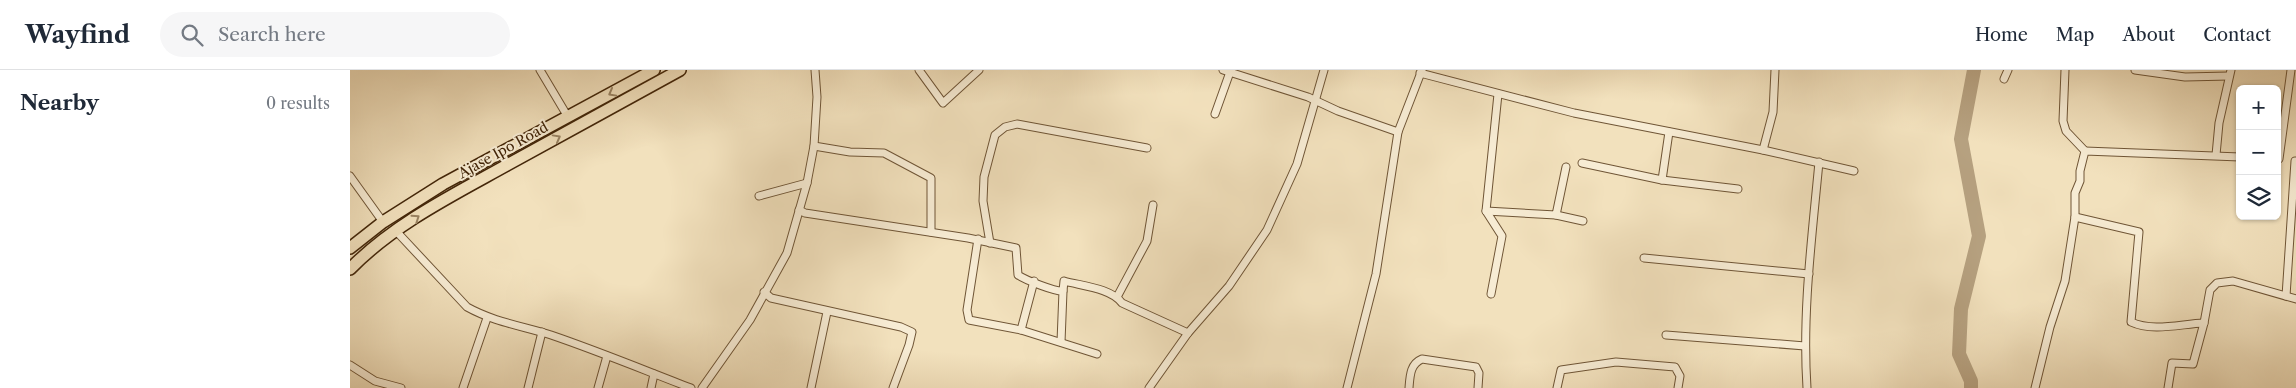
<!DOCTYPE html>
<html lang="en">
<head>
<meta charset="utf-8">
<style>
  :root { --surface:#fff; --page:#f6f6f7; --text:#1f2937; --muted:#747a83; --line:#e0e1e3 }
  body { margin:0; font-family:"Libre Caslon Text",serif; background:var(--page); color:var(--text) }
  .controls { position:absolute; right:15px; top:15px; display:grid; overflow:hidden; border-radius:8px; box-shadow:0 1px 4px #0004 }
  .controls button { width:45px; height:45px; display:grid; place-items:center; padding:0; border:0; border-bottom:1px solid var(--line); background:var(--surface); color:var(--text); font:25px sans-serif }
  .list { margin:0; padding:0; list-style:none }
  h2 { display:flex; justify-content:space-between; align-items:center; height:65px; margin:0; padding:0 20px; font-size:21px }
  h2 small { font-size:16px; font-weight:400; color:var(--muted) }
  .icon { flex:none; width:28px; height:28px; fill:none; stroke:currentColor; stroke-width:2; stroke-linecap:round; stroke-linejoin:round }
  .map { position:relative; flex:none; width:1946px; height:318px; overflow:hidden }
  header { display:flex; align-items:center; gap:30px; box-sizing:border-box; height:70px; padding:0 25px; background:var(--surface); border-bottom:1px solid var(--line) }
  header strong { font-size:24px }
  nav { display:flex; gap:28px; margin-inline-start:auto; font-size:18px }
  .search { width:350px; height:45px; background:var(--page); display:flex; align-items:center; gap:12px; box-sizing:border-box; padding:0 18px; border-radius:28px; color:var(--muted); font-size:19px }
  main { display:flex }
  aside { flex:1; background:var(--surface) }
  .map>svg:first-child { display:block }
</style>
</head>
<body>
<header>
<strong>Wayfind</strong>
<div class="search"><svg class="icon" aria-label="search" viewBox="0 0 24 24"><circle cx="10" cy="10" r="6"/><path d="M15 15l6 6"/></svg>Search here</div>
<nav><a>Home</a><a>Map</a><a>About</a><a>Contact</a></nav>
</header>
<main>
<aside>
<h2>Nearby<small>0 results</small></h2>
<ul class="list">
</ul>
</aside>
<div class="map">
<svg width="1946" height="318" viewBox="0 0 1946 318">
  <rect width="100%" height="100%" fill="#f2e1bd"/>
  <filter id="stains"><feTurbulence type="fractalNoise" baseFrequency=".004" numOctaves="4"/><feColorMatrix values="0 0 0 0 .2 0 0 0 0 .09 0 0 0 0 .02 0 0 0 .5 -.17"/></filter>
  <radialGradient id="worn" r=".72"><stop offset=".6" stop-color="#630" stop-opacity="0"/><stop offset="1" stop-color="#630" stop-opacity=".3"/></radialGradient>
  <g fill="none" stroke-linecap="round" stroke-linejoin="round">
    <path stroke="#b6a180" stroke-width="14" d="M1621,318V311L1609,284L1611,239L1629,166L1611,69L1624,0"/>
    <defs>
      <g id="minor">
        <path d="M190,0L218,47"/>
        <path d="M569,0L593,33L629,0"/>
        <path d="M873,0L958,27L988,41L1048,62"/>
        <path d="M1715,0L1713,51L1716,61L1735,81"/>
        <path d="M1785,0L1835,7L1879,6"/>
        <path d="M1070,3L1224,43L1413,80L1504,101"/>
        <path d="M1654,9L1658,0"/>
        <path d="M865,44L880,2"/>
        <path d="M464,76L500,82L534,83L581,108V162"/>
        <path d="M1413,80L1423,42L1425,0"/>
        <path d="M1866,85L1869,53L1881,0"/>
        <path d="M1929,89L1941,0"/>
        <path d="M1232,93L1312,110L1388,119"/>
        <path d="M0,106L33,152"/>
        <path d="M1312,110L1319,62"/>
        <path d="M409,126L457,113"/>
        <path d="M449,140L455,143L618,168L666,178L668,205C675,210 706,222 713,221L714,211C732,216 761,218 772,233L838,263"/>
        <path d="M1136,141L1206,145L1216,97"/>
        <path d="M1206,145L1233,151"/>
        <path d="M1725,147L1789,162L1781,252C1803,262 1830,254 1854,253"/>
        <path d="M46,161L117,237C144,252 172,256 201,265C248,281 294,300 341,318"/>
        <path d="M628,169L617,240L619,250L671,260L747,284"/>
        <path d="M640,173L633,131L634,107L645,65L655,57L667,54L797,78"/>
        <path d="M1294,188L1459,204"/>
        <path d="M414,222L421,228L551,257L562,262L559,275L543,318"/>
        <path d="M1141,224L1152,166L1136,141L1148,24"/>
        <path d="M1936,226L1945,91"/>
        <path d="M767,227L797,171L803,135"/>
        <path d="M671,260L684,211"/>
        <path d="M1316,265L1455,276"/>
        <path d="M711,272L713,221"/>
        <path d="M0,295L25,311L51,318"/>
        <path d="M113,318L137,248"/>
        <path d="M178,318L192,262"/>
        <path d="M248,318L257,286"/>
        <path d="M301,318L304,304"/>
        <path d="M352,318L400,250L437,183L457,113L464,76L467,27L465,0"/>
        <path d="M461,318L477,242"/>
        <path d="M799,318L838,263L879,216L917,160L947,94L974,0"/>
        <path d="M997,318L1026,204L1048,62L1072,0"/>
        <path d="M1059,318C1060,306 1060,294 1072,289L1126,297L1129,303L1128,318"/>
        <path d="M1207,318L1211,300L1266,292L1325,297L1330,306L1328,318"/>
        <path d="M1457,318C1452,243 1462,167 1469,92"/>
        <path d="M1685,318L1700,257L1715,211L1725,147V123L1730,111V101L1735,81L1890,87"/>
        <path d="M1818,318L1822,293L1843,294L1854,253L1860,220L1867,213L1883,211L1946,229"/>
      </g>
      <g id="trunk">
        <path d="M0,178L33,152L93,114L304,0"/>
        <path d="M0,199C44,154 103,125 157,95C215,63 272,32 330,0"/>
      </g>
    </defs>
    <use href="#minor" stroke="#6f5536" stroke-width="9"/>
    <use href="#trunk" stroke="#432609" stroke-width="14"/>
    <use href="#minor" stroke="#f7ecd4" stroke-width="7"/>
    <use href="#trunk" stroke="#f2e1bd" stroke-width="11"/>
  </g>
  <defs><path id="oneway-chevron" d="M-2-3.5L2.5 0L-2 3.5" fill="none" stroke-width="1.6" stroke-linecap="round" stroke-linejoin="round" transform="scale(1.25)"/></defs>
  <g stroke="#9a8463">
    <use href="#oneway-chevron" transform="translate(262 23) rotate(151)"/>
    <use href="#oneway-chevron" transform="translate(207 68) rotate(-29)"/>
    <use href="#oneway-chevron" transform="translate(66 148) rotate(-34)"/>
  </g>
  <g text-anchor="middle" stroke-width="4" stroke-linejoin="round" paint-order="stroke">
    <g font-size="14" fill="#432609" stroke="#f7ecd4">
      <text transform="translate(153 80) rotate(-29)" y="5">Ajase Ipo Road</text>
    </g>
  </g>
  <rect width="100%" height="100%" filter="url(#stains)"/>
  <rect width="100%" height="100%" fill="url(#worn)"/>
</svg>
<div class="controls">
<button>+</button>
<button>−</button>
<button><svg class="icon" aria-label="layers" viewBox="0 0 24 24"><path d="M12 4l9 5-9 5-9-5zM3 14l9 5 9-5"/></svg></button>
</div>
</div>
</main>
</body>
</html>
